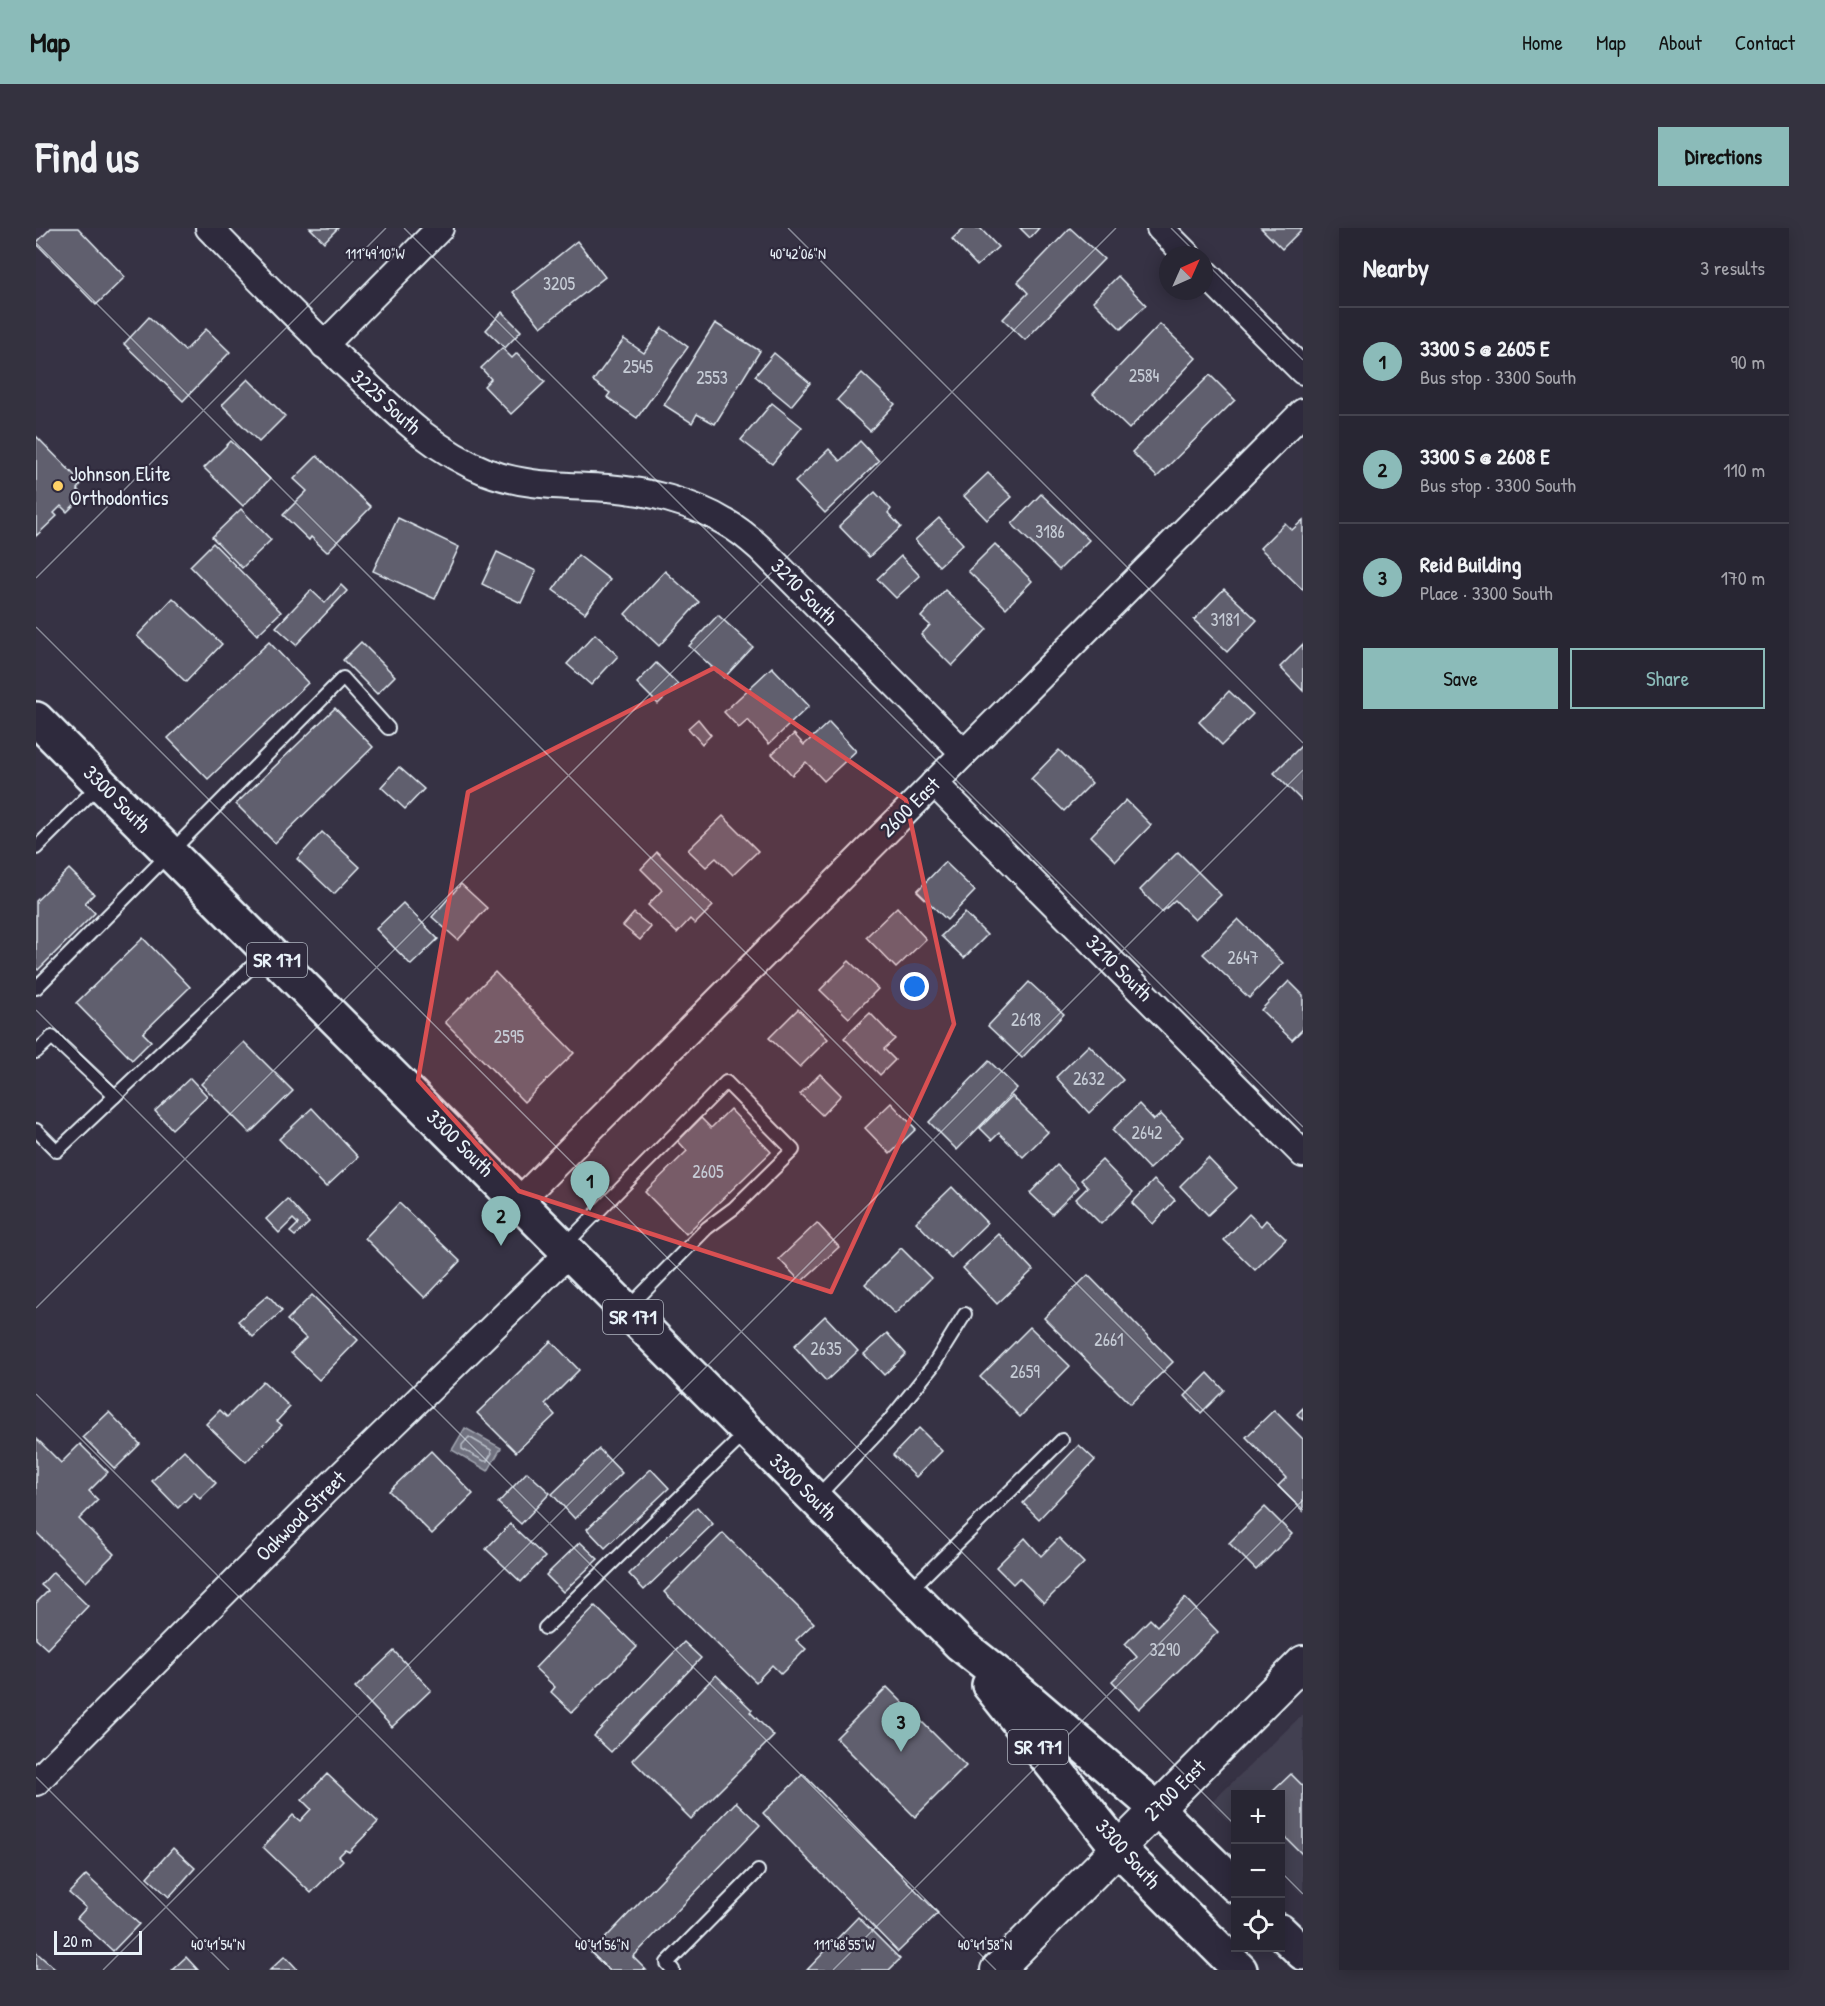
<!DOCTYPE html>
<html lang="en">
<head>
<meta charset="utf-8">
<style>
  :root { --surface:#282633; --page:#34323f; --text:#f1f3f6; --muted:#a5a5ac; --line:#44434e; --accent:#8bbbb9 }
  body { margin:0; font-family:"Patrick Hand",sans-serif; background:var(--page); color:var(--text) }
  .controls { position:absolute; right:18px; bottom:18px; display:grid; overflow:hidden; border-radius:0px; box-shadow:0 3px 15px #0003 }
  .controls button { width:54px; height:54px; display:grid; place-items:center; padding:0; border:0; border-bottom:2px solid var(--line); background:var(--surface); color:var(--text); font:30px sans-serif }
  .compass { position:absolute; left:1123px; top:18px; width:54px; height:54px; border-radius:50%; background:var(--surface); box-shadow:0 3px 15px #0003; rotate:45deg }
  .scale { position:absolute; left:18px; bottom:15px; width:88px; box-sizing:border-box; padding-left:6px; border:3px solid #e8f1f8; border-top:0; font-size:16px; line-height:21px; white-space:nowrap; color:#e8f1f8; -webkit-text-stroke:4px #2f2a3d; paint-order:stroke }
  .you { position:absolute; left:879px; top:759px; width:21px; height:21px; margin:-15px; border:4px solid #fff; border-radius:50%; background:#1a73e8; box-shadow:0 0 0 9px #1a73e833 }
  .badge { display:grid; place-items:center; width:39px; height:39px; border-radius:50%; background:var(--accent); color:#111; font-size:20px; font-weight:700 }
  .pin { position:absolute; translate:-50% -50px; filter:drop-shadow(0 2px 3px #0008) }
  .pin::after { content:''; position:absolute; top:32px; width:21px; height:18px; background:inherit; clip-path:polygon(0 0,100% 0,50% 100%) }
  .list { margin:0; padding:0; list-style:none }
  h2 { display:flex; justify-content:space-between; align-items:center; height:78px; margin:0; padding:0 24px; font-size:26px }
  h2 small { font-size:20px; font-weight:400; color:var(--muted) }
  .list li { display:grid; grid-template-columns:39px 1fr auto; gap:18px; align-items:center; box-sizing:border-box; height:108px; padding:0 24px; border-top:2px solid var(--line) }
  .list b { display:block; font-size:22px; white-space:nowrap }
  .list p { margin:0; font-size:20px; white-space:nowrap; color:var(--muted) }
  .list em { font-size:20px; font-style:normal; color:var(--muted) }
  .actions { display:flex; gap:12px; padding:18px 24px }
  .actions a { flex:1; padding:14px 0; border:2px solid var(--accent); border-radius:0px; text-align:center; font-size:21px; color:var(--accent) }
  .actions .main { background:var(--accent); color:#111 }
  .icon { flex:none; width:33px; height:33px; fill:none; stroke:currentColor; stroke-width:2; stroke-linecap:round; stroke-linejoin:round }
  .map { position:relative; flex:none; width:1267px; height:1742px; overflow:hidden; border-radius:0px }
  header { display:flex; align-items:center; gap:36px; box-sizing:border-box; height:84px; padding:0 30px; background:var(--accent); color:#111 }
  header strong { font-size:28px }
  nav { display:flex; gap:33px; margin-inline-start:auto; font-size:21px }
  .intro { display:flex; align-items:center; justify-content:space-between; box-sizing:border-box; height:144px; padding:0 36px }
  h1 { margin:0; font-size:42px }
  .button { padding:15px 27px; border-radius:0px; background:var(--accent); color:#111; font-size:21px; font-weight:700 }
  main { display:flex; gap:36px; padding:0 36px }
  aside { flex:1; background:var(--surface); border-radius:0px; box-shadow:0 3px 15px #0003 }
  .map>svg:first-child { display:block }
</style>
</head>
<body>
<header>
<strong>Map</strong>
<nav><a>Home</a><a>Map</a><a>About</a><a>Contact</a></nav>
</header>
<div class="intro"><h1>Find us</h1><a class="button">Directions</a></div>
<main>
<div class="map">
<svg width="1267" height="1742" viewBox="0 0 1267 1742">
  <rect width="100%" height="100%" fill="#363244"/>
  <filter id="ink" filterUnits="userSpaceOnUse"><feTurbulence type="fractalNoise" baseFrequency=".0167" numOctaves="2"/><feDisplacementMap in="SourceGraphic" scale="12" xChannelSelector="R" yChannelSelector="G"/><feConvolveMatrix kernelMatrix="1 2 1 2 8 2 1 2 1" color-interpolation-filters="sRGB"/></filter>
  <g filter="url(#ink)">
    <path fill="#433f51" d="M1267,1486V1667L1245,1645L1244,1566H1200L1199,1600L1175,1575Z"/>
    <path fill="#70717f" stroke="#a0a4af" stroke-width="1.5" d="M429,1200L465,1220L452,1243L416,1222Z"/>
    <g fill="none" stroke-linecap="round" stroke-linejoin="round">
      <path stroke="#b8bec8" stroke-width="1.5" d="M433,1209L455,1222L456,1225L451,1233H448L426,1221V1217Z"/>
    </g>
    <g fill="#605e6e" stroke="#e8f1f8" stroke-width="1.5">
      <path d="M15,0H42L89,49L60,77L0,15Z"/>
      <path d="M274,0H302L288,14Z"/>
      <path d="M928,0H944L962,19L941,38L916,11Z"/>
      <path d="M984,0H1003L994,10Z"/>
      <path d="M1034,0L1068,31L989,112L967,91L992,65L982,54Z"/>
      <path d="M1225,0H1267L1246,21Z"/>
      <path d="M541,13L569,49L505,99L477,64Z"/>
      <path d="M1082,48L1110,77L1085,101L1057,73Z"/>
      <path d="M466,84L485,103L469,120L450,102Z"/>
      <path d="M113,89L149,123L170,101L194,124L147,173L88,116Z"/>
      <path d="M679,95L724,123L679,196L661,186L656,195L628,177Z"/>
      <path d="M1124,96L1160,130L1093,201L1057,166Z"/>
      <path d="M626,100L652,119L601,190L571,169L574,165L557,153L588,111L608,125Z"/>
      <path d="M466,120L476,130L481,125L509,154L475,186L448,158L455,151L445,140Z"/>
      <path d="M738,125L774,155L755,178L719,148Z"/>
      <path d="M826,145L859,176L834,203L801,172Z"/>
      <path d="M1174,147L1199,172L1121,249L1096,224Z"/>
      <path d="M212,151L249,188L223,214L186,177Z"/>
      <path d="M736,175L766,199L736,236L705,212Z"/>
      <path d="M0,208L46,255L41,261L47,268L31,284L25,278L18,285L21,288L0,308Z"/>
      <path d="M195,213L234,251L207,278L168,240Z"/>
      <path d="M824,213L843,233L789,285L759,254L793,221L804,233Z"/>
      <path d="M281,228L335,279L291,324L275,309L273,312L247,287L271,263L258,251Z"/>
      <path d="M952,245L976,269L951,292L928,268Z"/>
      <path d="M839,264L855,281L852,285L865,299L833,329L803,298Z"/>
      <path d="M1005,266L1053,312L1023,342L976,296Z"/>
      <path d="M205,281L235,312L206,340L176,309Z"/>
      <path d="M362,290L423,319L399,371L337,343Z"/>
      <path d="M903,290L927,316L903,338L879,312Z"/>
      <path d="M1267,292V362L1224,320L1249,295L1256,302Z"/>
      <path d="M177,315L245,384L221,407L154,338Z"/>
      <path d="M959,316L996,353L970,380L932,343Z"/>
      <path d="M461,324L500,343L485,375L446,356Z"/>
      <path d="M542,327L574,352L549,385L517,362Z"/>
      <path d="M865,328L884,348L860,370L841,351Z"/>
      <path d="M629,343L663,374L623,418L589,386Z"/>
      <path d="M305,357L311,363L260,417L240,399L275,362L289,375Z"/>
      <path d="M1188,361L1221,392L1191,424L1158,392Z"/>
      <path d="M909,362L951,401L916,438L885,407L894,397L885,389Z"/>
      <path d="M137,370L186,416L150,454L101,408Z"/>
      <path d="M682,387L717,419L688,450L653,418Z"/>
      <path d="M559,406L582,428L555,457L531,436Z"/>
      <path d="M233,414L272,455L172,551L132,510Z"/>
      <path d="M325,414L359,448L341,466L307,432Z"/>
      <path d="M1267,416V463L1244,439Z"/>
      <path d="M620,435L642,456L622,476L601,455Z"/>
      <path d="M736,439L773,478L733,516L712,492L703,500L688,484Z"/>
      <path d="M1193,463L1217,486L1186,517L1163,494Z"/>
      <path d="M299,480L337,519L239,615L200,576Z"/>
      <path d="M662,491L675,507L666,516L652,500Z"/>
      <path d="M793,494L820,523L788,553L770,534L756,547L736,526L758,506L768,517Z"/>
      <path d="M1267,516V574L1238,545Z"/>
      <path d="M1023,522L1056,555L1028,583L995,551Z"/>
      <path d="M363,539L388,561L369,581L345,559Z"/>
      <path d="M1090,572L1115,597L1080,633L1055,608Z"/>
      <path d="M687,588L722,623L697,647L680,630L670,639L652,622Z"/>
      <path d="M286,604L324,639L298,666L261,631Z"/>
      <path d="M621,624L677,678L659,696L654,691L641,705L612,677L626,662L605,641Z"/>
      <path d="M1142,624L1185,667L1159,692L1139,672L1126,684L1104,662Z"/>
      <path d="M909,634L939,663L911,692L881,663Z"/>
      <path d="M33,641L58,666L49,675L59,685L2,742L0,740V673Z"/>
      <path d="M425,656L451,680L422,712L396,689Z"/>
      <path d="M367,675L402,711L375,737L340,701Z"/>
      <path d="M861,679L890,711L860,740L830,709Z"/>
      <path d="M598,685L615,699L604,712L587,698Z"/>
      <path d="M929,685L951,707L928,730L905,708Z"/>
      <path d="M1202,691L1247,735L1213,770L1167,726Z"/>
      <path d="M107,710L154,759L107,805L115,813L96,832L40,775Z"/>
      <path d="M813,733L842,761L813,790L784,762Z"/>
      <path d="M459,744L538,825L488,874L409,794Z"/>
      <path d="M1253,753L1267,767V801L1256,812L1225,782Z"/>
      <path d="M993,754L1028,786L986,830L952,798Z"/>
      <path d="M762,781L792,811L764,839L733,810Z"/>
      <path d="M834,785L859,811L848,821L859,832L844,847L808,810Z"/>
      <path d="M208,814L257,863L214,905L165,856Z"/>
      <path d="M1053,817L1087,852L1053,885L1020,849Z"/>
      <path d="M953,833L981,860L921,922L893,894Z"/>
      <path d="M784,846L805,867L786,887L764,866Z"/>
      <path d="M154,850L171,868L136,901L119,883Z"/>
      <path d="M976,868L1012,904L987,929L963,905L956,912L944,900Z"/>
      <path d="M855,875L880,901L854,926L829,900Z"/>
      <path d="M1103,876L1118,892L1125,886L1147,909L1113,941L1076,902Z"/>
      <path d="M276,880L322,929L290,959L243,911Z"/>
      <path d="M694,881L735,924L650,1006L609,964L651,923L642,913L665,890L675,900Z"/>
      <path d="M1172,930L1201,960L1172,987L1144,958Z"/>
      <path d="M1066,932L1097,964L1065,996L1040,971L1052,959L1045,952Z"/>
      <path d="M1021,937L1043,959L1016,986L994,965Z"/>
      <path d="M1118,952L1139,972L1117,996L1096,975Z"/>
      <path d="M916,959L951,995L915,1030L880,994Z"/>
      <path d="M251,971L273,995L259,1008L254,1004L262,996L257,991L243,1005L230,991Z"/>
      <path d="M363,975L424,1033L389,1070L329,1010Z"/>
      <path d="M1213,986L1225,998L1230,992L1250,1011L1219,1042L1188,1012Z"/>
      <path d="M781,995L803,1019L765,1054L743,1031Z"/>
      <path d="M963,1006L997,1042L961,1076L927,1040Z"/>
      <path d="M865,1020L895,1050L859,1086L829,1056Z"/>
      <path d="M1052,1047L1137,1134L1094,1176L1008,1090Z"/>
      <path d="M232,1067L246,1083L217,1109L202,1093Z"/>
      <path d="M276,1067L322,1112L283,1152L255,1125L270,1110L251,1092Z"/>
      <path d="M789,1088L822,1123L790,1153L758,1118Z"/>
      <path d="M994,1099L1034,1138L984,1189L944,1149Z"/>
      <path d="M851,1105L870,1126L848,1147L828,1126Z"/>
      <path d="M515,1113L543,1142L509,1176L519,1187L480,1224L441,1185Z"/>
      <path d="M1172,1145L1188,1162L1165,1185L1149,1168Z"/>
      <path d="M227,1153L254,1179L241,1193L246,1197L210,1234L170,1196L184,1182L191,1189Z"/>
      <path d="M1267,1180V1192L1261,1186Z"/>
      <path d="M1238,1182L1267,1211V1283L1242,1258L1250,1250L1210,1209Z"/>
      <path d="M73,1184L104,1216L79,1241L47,1209Z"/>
      <path d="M883,1200L906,1223L880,1249L857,1227Z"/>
      <path d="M0,1210L25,1235L44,1216L72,1244L53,1263L62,1272L43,1291L78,1326L50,1354L0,1304Z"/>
      <path d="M1043,1217L1059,1232L1003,1291L987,1275Z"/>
      <path d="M563,1221L586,1245L539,1291L516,1266Z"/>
      <path d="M148,1222L180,1255L164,1271L158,1264L142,1280L116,1253Z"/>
      <path d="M395,1223L437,1266L396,1306L353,1263Z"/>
      <path d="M615,1241L633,1260L569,1320L551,1301Z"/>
      <path d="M491,1244L514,1265L485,1296L462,1275Z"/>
      <path d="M661,1279L677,1296L608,1362L593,1346Z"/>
      <path d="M1229,1279L1256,1306L1220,1342L1193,1315Z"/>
      <path d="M474,1296L509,1329L485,1354L450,1321Z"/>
      <path d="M687,1305L778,1395L760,1412L770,1421L745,1446L736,1437L720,1454L628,1364Z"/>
      <path d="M989,1310L1005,1328L1023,1310L1048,1335L1008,1375L983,1350L977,1356L960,1339Z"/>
      <path d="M544,1314L562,1331L527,1364L510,1347Z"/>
      <path d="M17,1344L52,1378L11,1421L0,1411V1375L12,1363L5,1357Z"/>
      <path d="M1149,1370L1182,1404L1103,1481L1076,1453L1101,1429L1089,1416L1114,1391L1121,1398Z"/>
      <path d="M559,1378L601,1419L536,1484L515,1464L519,1459L499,1440Z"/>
      <path d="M648,1414L665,1430L575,1524L558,1508Z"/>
      <path d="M358,1423L395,1462L356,1499L319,1460Z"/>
      <path d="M680,1447L716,1482L714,1484L738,1508L655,1591L596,1532Z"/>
      <path d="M851,1459L930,1538L879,1589L800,1510Z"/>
      <path d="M291,1546L342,1594L313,1624L309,1622L303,1628L307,1632L275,1665L227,1619L257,1587L264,1593L275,1581L266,1572Z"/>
      <path d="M767,1546L902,1685L862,1724L727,1585Z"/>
      <path d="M1255,1546L1267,1558V1627L1244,1604V1566H1234Z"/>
      <path d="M700,1574L724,1597L597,1729L610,1742H573L555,1725Z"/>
      <path d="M137,1620L159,1640L133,1669L111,1649Z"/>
      <path d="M50,1647L103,1696L77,1723L41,1690L50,1680L33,1665Z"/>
      <path d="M822,1689L864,1731L853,1742H771Z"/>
      <path d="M0,1724L20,1742H0Z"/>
      <path d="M249,1728L262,1742H234Z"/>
      <path d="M150,1729L162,1742H136Z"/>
    </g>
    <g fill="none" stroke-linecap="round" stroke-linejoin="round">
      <defs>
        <g id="service">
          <path d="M0,620L64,556"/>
          <path d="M0,760L307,450L352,500"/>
          <path d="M0,824L16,809L79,868"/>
          <path d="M0,902L21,923L231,724"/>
          <path d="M528,1018L690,854L757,922L698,980L671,1000L591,1081"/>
          <path d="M780,1270L852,1194L896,1139L929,1086"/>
          <path d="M873,1363L1026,1212"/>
          <path d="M509,1400L711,1204"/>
          <path d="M637,1742L631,1735L722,1643"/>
        </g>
        <g id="minor">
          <path d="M173,0C223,51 272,102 324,150C363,187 400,224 451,244C490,259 531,257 572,260C611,263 656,274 689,294C702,301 714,311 725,321L928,525"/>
          <path d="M1124,0L1151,27"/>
          <path d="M1168,44L1267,143"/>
          <path d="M288,117L404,0"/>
          <path d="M898,555L1267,926"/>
          <path d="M482,974L1267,184"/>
          <path d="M0,1554L289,1263L533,1025"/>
        </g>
        <path id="tertiary" d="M961,1742L1267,1434"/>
        <g id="primary">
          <path d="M0,491L924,1416L971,1453L1121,1581L1200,1658"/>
          <path d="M953,1457L1082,1620L1204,1742"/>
          <path d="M1244,1703L1267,1725"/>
        </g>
      </defs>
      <use href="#service" stroke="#e8f1f8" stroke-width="16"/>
      <use href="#minor" stroke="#e8f1f8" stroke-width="30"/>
      <use href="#tertiary" stroke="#e8f1f8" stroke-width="36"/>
      <use href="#primary" stroke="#e8f1f8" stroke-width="38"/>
      <use href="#service" stroke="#2f2a3d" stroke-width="12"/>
      <use href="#minor" stroke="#2f2a3d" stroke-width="26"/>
      <use href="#tertiary" stroke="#2f2a3d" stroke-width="32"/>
      <use href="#primary" stroke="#2f2a3d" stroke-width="33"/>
    </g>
  </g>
  <path fill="#da5052" fill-opacity="0.2" stroke="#da5052" stroke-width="4.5" stroke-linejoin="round" d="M678,440L870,572L918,796L795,1064L483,963L382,852L432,564Z"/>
  <path fill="none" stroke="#e8f1f8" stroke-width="1.5" stroke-opacity="0.45" d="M368,0L1267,899M752,0L1267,515M1135,0L1162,27M0,15L1267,1282M1168,33L1267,132M0,350L350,0M0,399L1200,1598M0,782L960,1742M0,1080L1080,0M0,1166L576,1742M0,1549L193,1742M1244,1643L1267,1666M67,1742L1267,542M797,1742L1267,1272"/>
  <circle fill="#ffd166" stroke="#2f2a3d" stroke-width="2" cx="22" cy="258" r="6"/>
  <g text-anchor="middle" stroke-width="4.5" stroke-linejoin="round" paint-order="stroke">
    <g font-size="18" fill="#c6ccd6">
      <text x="523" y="62">3205</text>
      <text x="602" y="145">2545</text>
      <text x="1108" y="154">2584</text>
      <text x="676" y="156">2553</text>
      <text x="1014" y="310">3186</text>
      <text x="1189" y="398">3181</text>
      <text x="1207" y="736">2647</text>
      <text x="990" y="798">2618</text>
      <text x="473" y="815">2595</text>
      <text x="1053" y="857">2632</text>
      <text x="1111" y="911">2642</text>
      <text x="672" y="950">2605</text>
      <text x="1073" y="1118">2661</text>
      <text x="790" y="1127">2635</text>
      <text x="989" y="1150">2659</text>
      <text x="1129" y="1428">3290</text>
    </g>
    <g fill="#2f2a3d" stroke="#b0b5c0" stroke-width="1.5">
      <rect x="211" y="715" width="60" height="34" rx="4.5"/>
      <rect x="567" y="1072" width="60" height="34" rx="4.5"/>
      <rect x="972" y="1502" width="60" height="34" rx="4.5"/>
    </g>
    <g font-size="20" font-weight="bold" fill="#e8f1f8">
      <text x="241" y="739">SR 171</text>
      <text x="597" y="1096">SR 171</text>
      <text x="1002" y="1526">SR 171</text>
    </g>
    <g font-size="21" fill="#e8f1f8" stroke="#2f2a3d">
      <text transform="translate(350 174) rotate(42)" y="7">3225 South</text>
      <text transform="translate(768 364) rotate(45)" y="7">3210 South</text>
      <text transform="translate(81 571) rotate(45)" y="7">3300 South</text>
      <text transform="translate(874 579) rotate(-45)" y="7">2600 East</text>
      <text transform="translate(1083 740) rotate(45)" y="7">3210 South</text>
      <text transform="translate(424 915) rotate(45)" y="7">3300 South</text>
      <text transform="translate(767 1259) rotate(45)" y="7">3300 South</text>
      <text transform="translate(265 1288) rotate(-45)" y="7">Oakwood Street</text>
      <text transform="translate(1139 1562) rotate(-45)" y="7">2700 East</text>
      <text transform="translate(1092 1626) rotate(48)" y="7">3300 South</text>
    </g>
    <g font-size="21" fill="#e8f1f8" stroke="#2f2a3d" text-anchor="start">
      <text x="34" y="253">Johnson Elite<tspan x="34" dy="24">Orthodontics</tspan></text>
    </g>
  </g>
  <g font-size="15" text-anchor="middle" fill="#e8f1f8" stroke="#2f2a3d" stroke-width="4.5" stroke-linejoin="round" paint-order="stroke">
    <text x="339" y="31">111°49'10"W</text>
    <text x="762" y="31">40°42'06"N</text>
    <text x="182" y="1722">40°41'54"N</text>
    <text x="566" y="1722">40°41'56"N</text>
    <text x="808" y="1722">111°48'55"W</text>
    <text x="949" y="1722">40°41'58"N</text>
  </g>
</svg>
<div class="controls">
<button>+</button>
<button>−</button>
<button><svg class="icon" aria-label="locate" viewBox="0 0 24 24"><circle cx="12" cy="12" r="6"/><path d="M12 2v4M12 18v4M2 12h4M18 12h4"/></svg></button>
</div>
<svg class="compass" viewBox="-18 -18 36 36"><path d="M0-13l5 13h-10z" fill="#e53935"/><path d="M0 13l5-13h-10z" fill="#a5a5ac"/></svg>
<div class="scale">20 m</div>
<div class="you"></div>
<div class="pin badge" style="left:554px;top:983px">1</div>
<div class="pin badge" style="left:465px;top:1018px">2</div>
<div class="pin badge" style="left:865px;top:1524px">3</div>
</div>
<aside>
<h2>Nearby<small>3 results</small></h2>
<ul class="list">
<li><span class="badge">1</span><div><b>3300 S @ 2605 E</b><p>Bus stop · 3300 South</p></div><em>90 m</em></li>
<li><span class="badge">2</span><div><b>3300 S @ 2608 E</b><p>Bus stop · 3300 South</p></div><em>110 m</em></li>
<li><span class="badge">3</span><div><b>Reid Building</b><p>Place · 3300 South</p></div><em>170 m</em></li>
</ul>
<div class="actions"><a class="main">Save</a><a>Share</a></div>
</aside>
</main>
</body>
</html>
